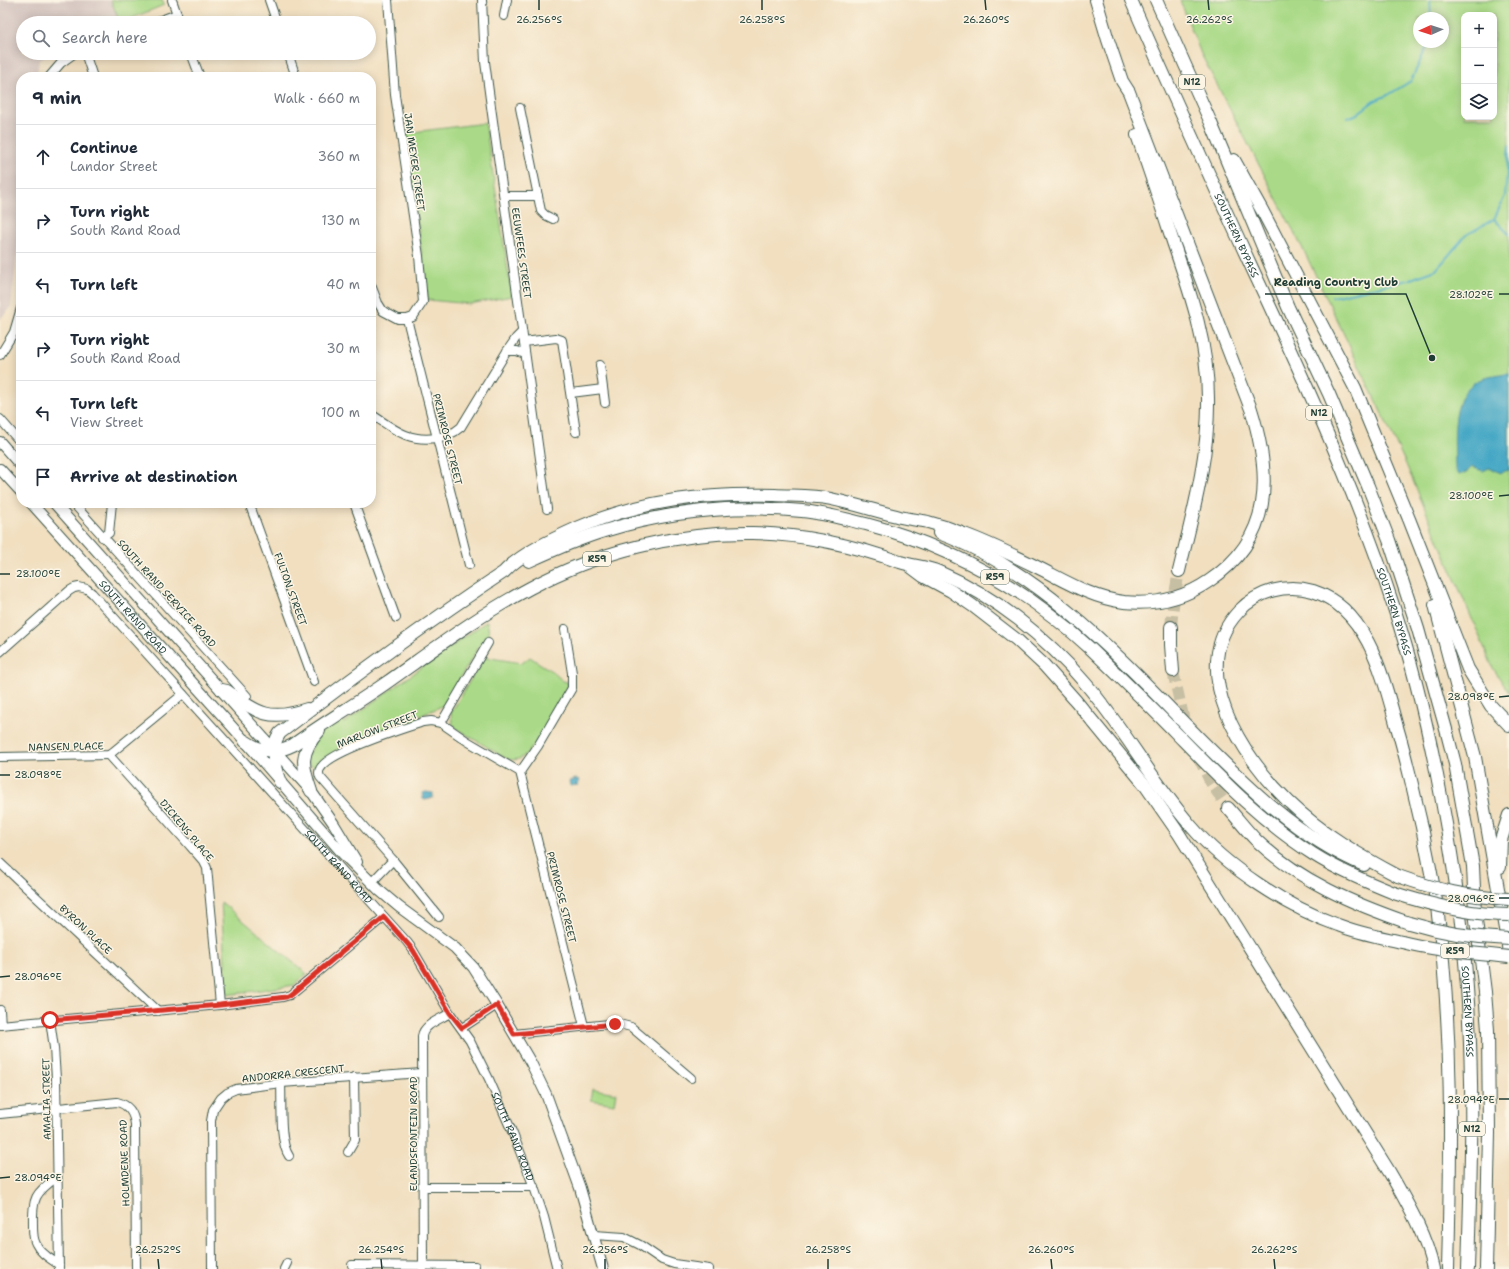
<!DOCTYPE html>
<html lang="en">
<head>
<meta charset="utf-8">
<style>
  :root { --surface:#fff; --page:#f2f2f3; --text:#1f2937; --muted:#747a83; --line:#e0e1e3 }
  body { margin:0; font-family:"Shantell Sans",sans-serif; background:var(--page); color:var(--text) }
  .controls { position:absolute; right:12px; top:12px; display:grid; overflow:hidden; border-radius:8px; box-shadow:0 2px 10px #0003 }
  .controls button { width:36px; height:36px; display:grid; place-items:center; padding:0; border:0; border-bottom:1px solid var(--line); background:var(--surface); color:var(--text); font:20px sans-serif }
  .compass { position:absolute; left:1413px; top:12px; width:36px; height:36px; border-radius:50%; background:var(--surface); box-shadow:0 2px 10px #0003; rotate:267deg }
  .stop { position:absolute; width:12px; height:12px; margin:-9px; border:3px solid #d93025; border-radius:50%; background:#fff }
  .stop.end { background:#d93025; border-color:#fff; box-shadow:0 1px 4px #0008 }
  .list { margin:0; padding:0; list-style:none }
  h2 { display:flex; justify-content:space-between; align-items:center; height:52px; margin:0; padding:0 16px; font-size:17px }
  h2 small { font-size:13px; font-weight:400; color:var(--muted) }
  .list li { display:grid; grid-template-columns:26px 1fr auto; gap:12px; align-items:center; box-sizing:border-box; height:64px; padding:0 16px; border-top:1px solid var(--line) }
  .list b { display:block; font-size:15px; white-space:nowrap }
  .list p { margin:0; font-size:13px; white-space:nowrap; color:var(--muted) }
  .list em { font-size:13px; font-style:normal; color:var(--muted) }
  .icon { flex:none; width:22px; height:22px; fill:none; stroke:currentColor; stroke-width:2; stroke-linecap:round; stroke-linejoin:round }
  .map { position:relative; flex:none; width:1509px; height:1269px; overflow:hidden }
  .search { position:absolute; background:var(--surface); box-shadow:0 2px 10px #0003; left:16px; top:16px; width:360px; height:44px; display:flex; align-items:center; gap:10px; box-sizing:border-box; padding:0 14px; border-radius:22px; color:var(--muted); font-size:15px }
  .panel { position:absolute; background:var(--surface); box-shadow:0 2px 10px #0003; left:16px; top:72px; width:360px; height:436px; border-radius:16px }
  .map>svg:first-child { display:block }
</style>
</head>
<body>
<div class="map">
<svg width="1509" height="1269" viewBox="0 0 1509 1269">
  <rect width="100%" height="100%" fill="#fcf5e5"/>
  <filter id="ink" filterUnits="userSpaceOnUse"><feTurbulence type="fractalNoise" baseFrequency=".025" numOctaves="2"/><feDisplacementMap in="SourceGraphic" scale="8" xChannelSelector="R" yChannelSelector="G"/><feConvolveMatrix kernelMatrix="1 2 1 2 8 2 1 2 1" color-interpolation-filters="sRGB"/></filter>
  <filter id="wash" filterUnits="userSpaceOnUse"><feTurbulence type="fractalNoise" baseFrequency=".012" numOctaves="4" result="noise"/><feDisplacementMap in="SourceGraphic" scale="16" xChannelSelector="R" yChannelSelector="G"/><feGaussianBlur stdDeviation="0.9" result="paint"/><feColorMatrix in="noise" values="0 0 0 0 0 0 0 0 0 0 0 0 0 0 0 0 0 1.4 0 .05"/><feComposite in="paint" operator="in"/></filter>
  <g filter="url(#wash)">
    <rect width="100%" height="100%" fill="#f1dfc0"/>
    <path fill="#d0c0bc" d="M0,0H111L120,23H23V53H55L39,60L37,77H21V219L11,308L0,319Z"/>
    <g fill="#aada88" stroke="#648c5e" fill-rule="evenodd">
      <path d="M111,0H162L164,5L120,23Z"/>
      <path d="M1180,0H1509V693L1493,668L1405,462L1305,253L1201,54ZM1464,15H1494V117H1464ZM1419,18H1443V42H1419Z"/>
      <path d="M485,123L512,296L470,304L428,300L405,133Z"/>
      <path d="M487,621L490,638L487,642L480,645L444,705L420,716L417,720C394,728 325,749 314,768L305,759L319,734L332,725L342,720L344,723Z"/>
      <path d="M484,657L522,663L530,657L553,672L563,681L568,682V687C558,703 535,753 519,759C515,760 511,760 507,759L457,729L452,723L451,713Z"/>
      <path d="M221,902L307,974L295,985L227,995Z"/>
      <path d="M593,1089L616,1093L614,1104L591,1100Z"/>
    </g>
    <g fill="#45a7c5" stroke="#32727c">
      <path d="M1505,374H1509V471L1508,470L1501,473L1489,468L1483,471L1472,467L1467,472L1459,475L1455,470C1455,443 1449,399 1475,382C1483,377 1496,376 1505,374Z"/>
      <path d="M576,779L580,780L578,785L570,786L569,781Z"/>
      <path d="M426,792L433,793V798L425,800L423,799L422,793Z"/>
    </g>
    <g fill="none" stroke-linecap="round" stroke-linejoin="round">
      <g stroke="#45a7c5" stroke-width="2">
        <path d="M1430,0L1431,18"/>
        <path d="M1348,118L1357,114L1374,101L1388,95L1411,81L1429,42"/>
        <path d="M1494,219L1505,196L1509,146"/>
        <path d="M1332,297L1408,280L1436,270L1466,235L1494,219L1509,234"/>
      </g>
    </g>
  </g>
  <g filter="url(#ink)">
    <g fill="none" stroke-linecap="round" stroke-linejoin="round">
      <g stroke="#c7bfa4" stroke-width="12" stroke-dasharray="12 6" stroke-linecap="butt">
        <path d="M1171,627L1173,606L1179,571"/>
        <path d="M1173,671L1186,730L1210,781L1228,808"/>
      </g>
      <defs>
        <g id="minor">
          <path d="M172,0L180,23"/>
          <path d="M269,0L277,23"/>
          <path d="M482,0L485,62L492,114L547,509"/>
          <path d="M504,16L507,0"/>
          <path d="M153,23L177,14"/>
          <path d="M85,53L93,77"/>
          <path d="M191,53L200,77"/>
          <path d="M288,53L296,77"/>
          <path d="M49,77L61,63L75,53"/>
          <path d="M520,108L541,211L545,215L553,219"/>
          <path d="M504,196H538"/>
          <path d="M371,285L378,303L383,311L398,319H407L413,317L423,302L419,256L395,95L388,0"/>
          <path d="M407,319L469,565"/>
          <path d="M524,342L556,338L562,340L576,432"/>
          <path d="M507,351H517L525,354"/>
          <path d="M0,355L14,332L21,308"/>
          <path d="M600,365L605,403"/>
          <path d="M571,393L603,389"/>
          <path d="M371,414C394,429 407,442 436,438C446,436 453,434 461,427L507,351L516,338L522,332"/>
          <path d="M0,419L21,443"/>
          <path d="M73,503L247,696"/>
          <path d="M249,503L314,682"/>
          <path d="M354,503L396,618"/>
          <path d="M102,537L109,533L112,503"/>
          <path id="s1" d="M0,652L69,591L74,588L79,587L87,589L92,593L407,942L413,950L450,1013L470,1041L489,1079L513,1134L534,1187L544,1217L557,1269"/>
          <path d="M441,723L488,643"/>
          <path d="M109,755L184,839L204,862L207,868L220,1005"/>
          <path d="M0,757L109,755L183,694"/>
          <path d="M520,772L538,746L572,688V673L565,629"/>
          <path d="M0,863L158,1011"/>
          <path d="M372,882L393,860"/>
          <path d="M439,917L393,860L320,777C319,774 318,772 320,769C329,751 403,729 423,722L431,721L441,723L467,741L520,772L584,1026"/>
          <path d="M0,1010L1,1025"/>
          <path d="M50,1020L54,1048L56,1078L59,1269"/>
          <path d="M0,1025L220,1005L283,997L290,995L384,917"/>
          <path d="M462,1028L497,1005"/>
          <path d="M514,1034L609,1024H619L631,1027L691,1078"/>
          <path d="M281,1083C282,1101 279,1142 289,1156"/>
          <path d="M0,1114L117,1102C129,1105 134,1113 135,1125L136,1269"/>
          <path d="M348,1152L355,1140L354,1077"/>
          <path d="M57,1177C35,1193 32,1198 33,1226C33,1232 33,1239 36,1244C40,1253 51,1259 59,1265"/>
          <path d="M423,1187H534"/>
          <path d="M594,1235L624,1237L640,1245L662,1260L674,1264L709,1269"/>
          <path d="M352,1265L475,1266"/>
          <path d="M212,1269L211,1121L213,1110L221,1098L227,1093L236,1089L281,1083L422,1073"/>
          <path d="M284,1269L287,1263"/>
          <path d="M423,1269L422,1036C424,1024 441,1019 450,1013"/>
        </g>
        <g id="major">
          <path d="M0,442L21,466"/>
          <path d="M0,469L21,492"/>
          <path id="s2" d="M31,503L245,741L343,854L380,891L399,907L455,948L473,967L497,1005L531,1063L546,1094L580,1188L603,1269"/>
          <path d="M54,503L311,791L334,824L357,862"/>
        </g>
        <g id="highway">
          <path id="s3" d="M1131,0C1170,90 1211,179 1252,268C1304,379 1356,491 1394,608C1414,669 1429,732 1441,796C1453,860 1463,923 1467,988C1474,1082 1471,1175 1468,1269"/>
          <path d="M1156,0L1211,123L1288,307L1329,394L1368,486L1389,540L1418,629L1447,733L1455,764L1473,866L1475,912L1485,992L1488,1030L1489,1133L1486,1269"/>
          <path d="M1137,135C1150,172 1162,208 1174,245C1191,295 1208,344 1208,398C1209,457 1193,513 1179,571"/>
          <path d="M1234,160L1263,212L1355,388L1409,519L1468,669L1491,706L1509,725"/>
          <path d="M939,533C1037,569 1116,653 1187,726C1240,779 1294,836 1364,865"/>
          <path d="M529,561C553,550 578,539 604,531C667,512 736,504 802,511C824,513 845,519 866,524C953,547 1026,588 1092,650C1121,678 1150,706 1178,735C1220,778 1261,821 1313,854C1338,870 1367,882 1394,893"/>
          <path d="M911,567L923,576L951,591L973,606L1017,640L1044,665L1076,701L1145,785L1179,834L1390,1173C1407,1203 1426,1235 1433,1269"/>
          <path d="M1435,605L1475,757L1509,952"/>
          <path d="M1171,627V645L1173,671"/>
          <path d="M222,690L227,691C258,713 269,722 307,709"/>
          <path d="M245,741C261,752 275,754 293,745C323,723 356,704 386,683C433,650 479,615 530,588C597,552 676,532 752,533C802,534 853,545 900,562C913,566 927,567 939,572C995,596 1046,637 1085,683C1124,728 1152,781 1191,826C1226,867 1287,907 1338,925C1358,933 1380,937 1402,942"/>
          <path d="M280,782C274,767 269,748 280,733C353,677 427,623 504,572C520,554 555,538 577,528C642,500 704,493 775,495C793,496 813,495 831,499C854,504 877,511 900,517C909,519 918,520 928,522C940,525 952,529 964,534C989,543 1013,555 1037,567C1065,581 1092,598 1124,602C1155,605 1183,599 1209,581C1273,538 1272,476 1251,409L1129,92L1122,81L1108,40L1096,0"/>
          <path d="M311,791C302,766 299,753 319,731"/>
          <path d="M1228,808C1237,818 1246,830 1256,840C1299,881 1354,904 1409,923"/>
          <path d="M1500,867L1501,840L1509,815"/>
          <path d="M1398,876C1360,856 1321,833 1289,802C1243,758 1184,669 1239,611C1258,591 1286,583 1313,591C1368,609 1383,677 1397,727C1407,760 1414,794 1422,827C1427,854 1433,880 1437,907C1453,1027 1451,1148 1448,1269"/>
        </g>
      </defs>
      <use href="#minor" stroke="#3e5549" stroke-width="10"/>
      <use href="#major" stroke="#3e5549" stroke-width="12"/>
      <use href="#highway" stroke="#3e5549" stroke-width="14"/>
      <use href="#minor" stroke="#fff" stroke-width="8"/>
      <use href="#major" stroke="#fff" stroke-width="10"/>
      <use href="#highway" stroke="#fff" stroke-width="12"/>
      <defs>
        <g id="highway-bridge">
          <path d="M1398,876C1437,890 1468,897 1509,899"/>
          <path d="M1394,893C1431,905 1470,915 1509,915"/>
          <path d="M1409,923C1442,933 1475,938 1509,939"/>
          <path d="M1402,942C1437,951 1473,953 1509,957"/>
        </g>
      </defs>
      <use href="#highway-bridge" stroke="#3e5549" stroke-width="14" stroke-linecap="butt"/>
      <use href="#highway-bridge" stroke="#fff" stroke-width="12"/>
    </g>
  </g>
  <g fill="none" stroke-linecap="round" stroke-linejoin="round" filter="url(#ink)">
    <path stroke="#d93025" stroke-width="5" d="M50,1020L220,1005L286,997L290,995L384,917L413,950L450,1013L462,1028L497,1005L514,1034L615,1024"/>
  </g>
  <path fill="none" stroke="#1f3d34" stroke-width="1.5" d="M539,0V10M762,0V10M985,0L986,10M1208,0L1209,10M1499,294H1509M1499,496L1509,495M0,574H10M1499,697L1509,696M0,775H10M1499,898H1509M0,977L10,976M1499,1099H1509M0,1178L10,1177M158,1259L159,1269M381,1259L382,1269M605,1259V1269M828,1259V1269M1051,1259L1052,1269M1274,1259L1275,1269"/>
  <g text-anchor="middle" stroke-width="3" stroke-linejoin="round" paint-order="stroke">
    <g fill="#fcf5e5" stroke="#617469" stroke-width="1">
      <rect x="1179" y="75" width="26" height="14" rx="3"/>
      <rect x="1306" y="406" width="26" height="14" rx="3"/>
      <rect x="583" y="552" width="28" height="14" rx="3"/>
      <rect x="981" y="570" width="28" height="14" rx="3"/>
      <rect x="1441" y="944" width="28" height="14" rx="3"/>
      <rect x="1459" y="1122" width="26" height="14" rx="3"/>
    </g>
    <g font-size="9" font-weight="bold" fill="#1f3d34">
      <text x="1192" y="85">N12</text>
      <text x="1319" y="416">N12</text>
      <text x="597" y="562">R59</text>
      <text x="995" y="580">R59</text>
      <text x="1455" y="954">R59</text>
      <text x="1472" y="1132">N12</text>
    </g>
    <g font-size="10" fill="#1f3d34" stroke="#fcf5e5">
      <text transform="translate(415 162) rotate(82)" y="4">JAN MEYER STREET</text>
      <text dy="4" stroke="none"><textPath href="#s3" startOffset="258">SOUTHERN BYPASS</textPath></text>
      <text transform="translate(522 253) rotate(82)" y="4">EEUWFEES STREET</text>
      <text transform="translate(448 439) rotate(76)" y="4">PRIMROSE STREET</text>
      <text transform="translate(291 589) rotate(70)" y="4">FULTON STREET</text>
      <text transform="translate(167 593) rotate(48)" y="4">SOUTH RAND SERVICE ROAD</text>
      <text dy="4" stroke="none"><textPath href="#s3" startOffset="666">SOUTHERN BYPASS</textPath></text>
      <text dy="4" stroke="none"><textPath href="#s2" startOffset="153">SOUTH RAND ROAD</textPath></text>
      <text transform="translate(377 729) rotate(-21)" y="4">MARLOW STREET</text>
      <text transform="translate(66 746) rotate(-1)" y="4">NANSEN PLACE</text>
      <text transform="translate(187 830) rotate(50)" y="4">DICKENS PLACE</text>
      <text dy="4" stroke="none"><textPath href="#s1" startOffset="486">SOUTH RAND ROAD</textPath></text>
      <text transform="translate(562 897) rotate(76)" y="4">PRIMROSE STREET</text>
      <text transform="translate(86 929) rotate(43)" y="4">BYRON PLACE</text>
      <text dy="4" stroke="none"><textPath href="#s3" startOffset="1074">SOUTHERN BYPASS</textPath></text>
      <text transform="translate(293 1073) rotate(-6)" y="4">ANDORRA CRESCENT</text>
      <text transform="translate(46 1099) rotate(-91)" y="4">AMALIA STREET</text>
      <text transform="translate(413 1134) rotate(-90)" y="4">ELANDSFONTEIN ROAD</text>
      <text dy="4" stroke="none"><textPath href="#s1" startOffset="810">SOUTH RAND ROAD</textPath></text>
      <text transform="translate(124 1163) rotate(-92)" y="4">HOLMDENE ROAD</text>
    </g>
  </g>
  <g font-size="10" text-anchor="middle" fill="#1f3d34" stroke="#fcf5e5" stroke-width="3" stroke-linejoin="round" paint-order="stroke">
    <text x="539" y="23">26.256°S</text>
    <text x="762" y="23">26.258°S</text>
    <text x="986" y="23">26.260°S</text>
    <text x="1209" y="23">26.262°S</text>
    <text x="1471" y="298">28.102°E</text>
    <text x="1471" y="499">28.100°E</text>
    <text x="38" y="577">28.100°E</text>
    <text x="1471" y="700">28.098°E</text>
    <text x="38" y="778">28.098°E</text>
    <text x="1471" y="902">28.096°E</text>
    <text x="38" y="980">28.096°E</text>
    <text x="1471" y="1103">28.094°E</text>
    <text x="38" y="1181">28.094°E</text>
    <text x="158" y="1253">26.252°S</text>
    <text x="381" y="1253">26.254°S</text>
    <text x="605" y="1253">26.256°S</text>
    <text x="828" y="1253">26.258°S</text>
    <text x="1051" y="1253">26.260°S</text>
    <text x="1274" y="1253">26.262°S</text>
  </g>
  <path fill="none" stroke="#1f3d34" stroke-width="1.5" d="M1432 358L1406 294H1265"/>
  <circle fill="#1f3d34" stroke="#fcf5e5" stroke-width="1.5" cx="1432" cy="358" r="4"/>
  <g font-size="11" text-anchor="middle" font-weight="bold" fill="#1f3d34" stroke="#fcf5e5" stroke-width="3" stroke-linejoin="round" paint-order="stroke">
    <text x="1336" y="286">Reading Country Club</text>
  </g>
</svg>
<div class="controls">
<button>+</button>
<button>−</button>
<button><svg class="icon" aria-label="layers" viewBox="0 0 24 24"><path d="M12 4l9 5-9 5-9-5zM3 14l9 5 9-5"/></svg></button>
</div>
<svg class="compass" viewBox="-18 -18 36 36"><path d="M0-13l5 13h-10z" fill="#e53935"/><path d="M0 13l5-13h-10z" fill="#747a83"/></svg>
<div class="stop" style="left:50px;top:1020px"></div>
<div class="stop end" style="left:615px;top:1024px"></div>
<div class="search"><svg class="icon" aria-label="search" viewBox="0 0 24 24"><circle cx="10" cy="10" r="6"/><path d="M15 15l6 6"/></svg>Search here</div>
<section class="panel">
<h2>9 min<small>Walk · 660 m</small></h2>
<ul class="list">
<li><svg class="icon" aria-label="ahead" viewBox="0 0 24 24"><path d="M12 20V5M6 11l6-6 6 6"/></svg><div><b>Continue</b><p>Landor Street</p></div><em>360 m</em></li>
<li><svg class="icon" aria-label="right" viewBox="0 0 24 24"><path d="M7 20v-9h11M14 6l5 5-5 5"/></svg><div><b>Turn right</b><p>South Rand Road</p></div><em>130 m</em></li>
<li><svg class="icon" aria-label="left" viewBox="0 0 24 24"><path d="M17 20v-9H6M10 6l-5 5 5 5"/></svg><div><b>Turn left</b></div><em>40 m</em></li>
<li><svg class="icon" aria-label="right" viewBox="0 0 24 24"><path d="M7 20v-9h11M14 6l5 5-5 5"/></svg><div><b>Turn right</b><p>South Rand Road</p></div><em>30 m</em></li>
<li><svg class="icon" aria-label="left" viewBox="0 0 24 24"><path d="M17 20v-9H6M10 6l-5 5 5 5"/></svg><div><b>Turn left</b><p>View Street</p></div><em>100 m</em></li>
<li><svg class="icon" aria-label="arrive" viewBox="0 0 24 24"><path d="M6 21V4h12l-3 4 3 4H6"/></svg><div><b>Arrive at destination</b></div></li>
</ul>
</section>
</div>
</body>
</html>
